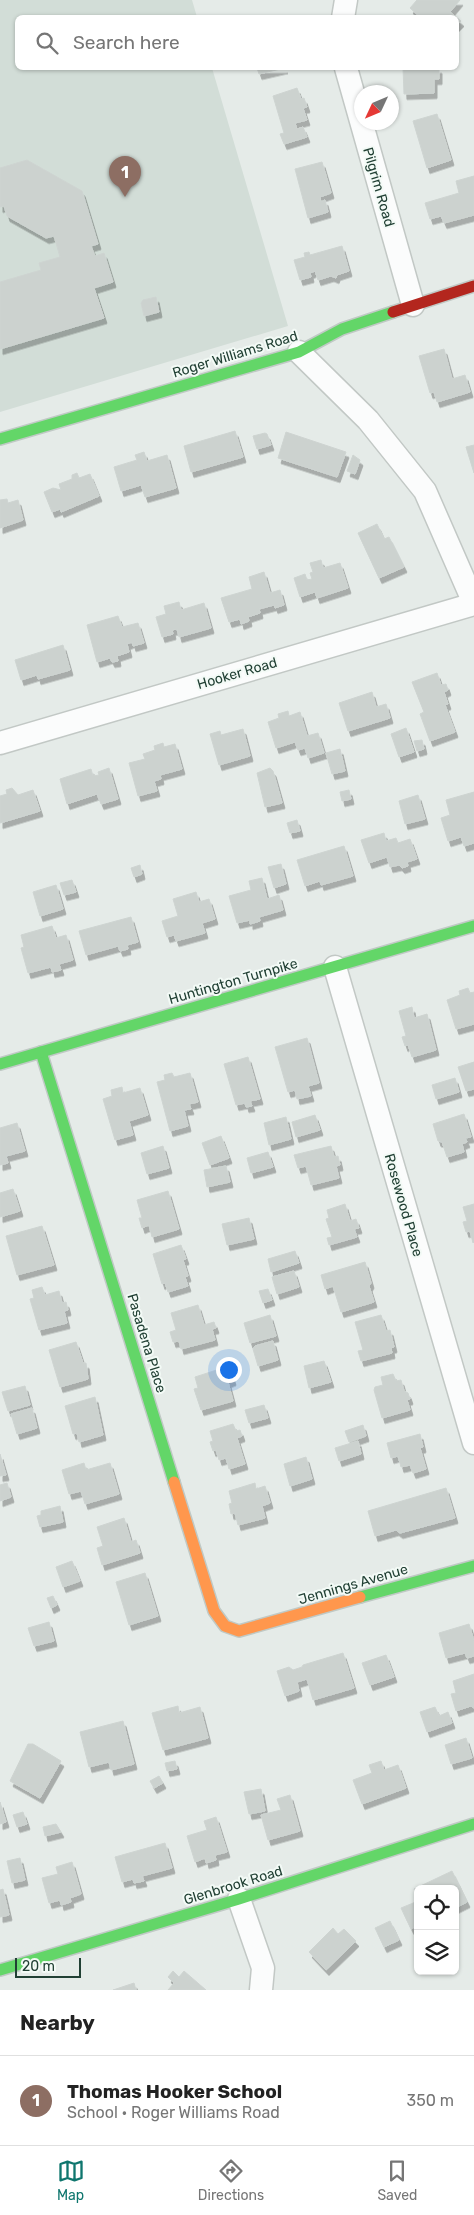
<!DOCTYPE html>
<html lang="en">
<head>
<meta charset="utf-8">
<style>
  :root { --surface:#fff; --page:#f6f6f6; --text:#222; --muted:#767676; --line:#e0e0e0; --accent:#0f766e }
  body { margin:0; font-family:Rubik,sans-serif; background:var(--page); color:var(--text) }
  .controls { position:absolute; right:15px; bottom:15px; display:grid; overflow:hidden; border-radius:8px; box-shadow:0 1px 4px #0004 }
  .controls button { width:45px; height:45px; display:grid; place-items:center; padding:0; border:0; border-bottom:1px solid var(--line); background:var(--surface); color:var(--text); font:25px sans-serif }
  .compass { position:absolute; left:354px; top:85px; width:45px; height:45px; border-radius:50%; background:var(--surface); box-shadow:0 1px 4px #0004; rotate:226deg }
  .scale { position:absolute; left:15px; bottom:12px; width:66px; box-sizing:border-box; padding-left:5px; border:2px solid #214034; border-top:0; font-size:14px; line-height:18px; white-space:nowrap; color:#214034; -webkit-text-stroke:4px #f3faf6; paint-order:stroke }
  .you { position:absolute; left:228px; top:1369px; width:18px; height:18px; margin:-12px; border:4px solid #fff; border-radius:50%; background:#1a73e8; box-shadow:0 0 0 8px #1a73e833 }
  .badge { display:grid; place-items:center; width:32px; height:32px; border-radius:50%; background:var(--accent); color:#fff; font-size:16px; font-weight:700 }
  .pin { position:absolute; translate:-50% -41px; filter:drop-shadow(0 1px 2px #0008) }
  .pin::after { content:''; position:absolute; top:26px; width:18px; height:15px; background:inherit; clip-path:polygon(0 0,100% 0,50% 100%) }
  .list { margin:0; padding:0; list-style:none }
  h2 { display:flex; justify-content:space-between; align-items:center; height:65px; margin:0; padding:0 20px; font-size:21px }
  h2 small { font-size:16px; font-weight:400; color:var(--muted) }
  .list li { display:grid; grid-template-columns:32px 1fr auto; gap:15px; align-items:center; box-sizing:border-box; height:90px; padding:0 20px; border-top:1px solid var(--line) }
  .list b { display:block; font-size:19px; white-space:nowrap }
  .list p { margin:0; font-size:16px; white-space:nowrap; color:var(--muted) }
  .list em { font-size:16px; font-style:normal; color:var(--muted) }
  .icon { flex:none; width:28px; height:28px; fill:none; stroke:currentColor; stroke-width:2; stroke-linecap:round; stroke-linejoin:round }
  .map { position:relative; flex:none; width:474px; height:1990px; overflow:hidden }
  .search { position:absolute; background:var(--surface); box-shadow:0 1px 4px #0004; left:15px; right:15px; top:15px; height:55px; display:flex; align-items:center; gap:12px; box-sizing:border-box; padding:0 18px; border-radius:8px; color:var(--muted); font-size:19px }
  .sheet { height:155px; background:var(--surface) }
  nav { display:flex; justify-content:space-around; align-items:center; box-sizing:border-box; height:70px; border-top:1px solid var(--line); background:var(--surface); font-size:14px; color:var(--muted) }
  nav a { display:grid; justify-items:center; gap:2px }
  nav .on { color:var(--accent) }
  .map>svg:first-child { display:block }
</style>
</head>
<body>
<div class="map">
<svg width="474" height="1990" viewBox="0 0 474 1990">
  <defs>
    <filter id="shadow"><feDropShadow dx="3" dy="5.5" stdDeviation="0" flood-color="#0004"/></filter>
  </defs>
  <rect width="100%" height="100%" fill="#e5ebe8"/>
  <path fill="#d2ddd7" d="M0,0H192L197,17L18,18V68H212L288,326L0,412Z"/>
  <g fill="#ccd2cf" stroke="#ced4d1" filter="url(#shadow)">
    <path d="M417,0H460L450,12L461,21L456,26V18H421L410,8Z"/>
    <path d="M257,68H285L259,74Z"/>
    <path d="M403,68H439V79H434V93L404,94Z"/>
    <path d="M297,88L301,99L304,98L307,107L303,108L307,120L295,123L297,129L303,127L307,137L284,144L280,134L284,133L273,96Z"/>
    <path d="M437,114L451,160L427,168L413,121Z"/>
    <path d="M27,160L82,191L98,244L91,246L95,256L104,253L113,282L94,288L104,318L0,349V282L41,270L39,263L60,257L54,236L46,238L7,216L4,206L0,207V168Z"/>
    <path d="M322,162L331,193L320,197L321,202L325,200L328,212L308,218L295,169Z"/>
    <path d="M474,176V215L444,223L441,216L430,219L425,203L459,193L456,181Z"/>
    <path d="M342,246L349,271L337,275L336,278L331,276L318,280L315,271L310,273L311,277L300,280L294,260L305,257L304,253L309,252L310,255Z"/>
    <path d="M156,297L159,312L144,316L141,303L143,300Z"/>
    <path d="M444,349L452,379L465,375L470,392L437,402L434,392L430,393L419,356Z"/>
    <path d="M235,431L243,457L191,472L184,446Z"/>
    <path d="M286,432L346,452L337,477L278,458Z"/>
    <path d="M265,433L267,434L271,445L257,449L253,436Z"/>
    <path d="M474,445V473L466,447Z"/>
    <path d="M144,452L147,461L167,455L176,488L145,497L141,485L121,491L114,467L137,460L135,455Z"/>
    <path d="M353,455L360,460L355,474L347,471Z"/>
    <path d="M77,473L79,478L90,474L99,496L61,512L60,509L52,512L44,492L53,488L61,490L59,484L72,479V475Z"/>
    <path d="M7,499L8,503L18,500L23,520L0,528V500Z"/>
    <path d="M377,524L384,539L389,537L404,567L379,578L358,533Z"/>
    <path d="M321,560L323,568L340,563L348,588L317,598L315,592L300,597L294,578L305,574L307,580L312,579L310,573L313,572L310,563Z"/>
    <path d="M264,572L270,593L280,590L284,605L275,608L274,605L259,609L260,613L248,617L249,621L241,624L240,619L229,622L221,598L252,589L249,577Z"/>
    <path d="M179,602L181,610L204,603L211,628L179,637L177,629L172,630L173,634L162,637L156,617L166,614L164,606Z"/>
    <path d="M118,616L122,627L138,623L144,643L133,646L132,642L127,644L129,652L117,656L118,661L112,662L110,658L97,662L87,625Z"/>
    <path d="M63,645L70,670L38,679L37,675L21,680L15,660Z"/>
    <path d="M437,673L441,685L446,684L448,690L444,692L448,704L445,705L455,732L430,741L420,714L424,712L412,682Z"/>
    <path d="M372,692L376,707L386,704L390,718L348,731L339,703Z"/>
    <path d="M288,711L289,716L300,712L307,736L318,733L324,753L308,758L305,748L298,750L295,742L276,748L268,722L279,718L278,714Z"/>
    <path d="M406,728L414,752L399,757L391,734Z"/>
    <path d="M243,729L250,756L219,765L210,734L220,731L221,735Z"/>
    <path d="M422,740L424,749L417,751L414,741Z"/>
    <path d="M163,743L164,747L175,744L182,769L160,775L161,779L154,781L157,791L138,796L129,763L145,759L143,754L155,750L154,746Z"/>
    <path d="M340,749L345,771L332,774L326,753Z"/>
    <path d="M109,768L118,799L101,804L97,794L67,804L60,779L91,769L93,776L99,775L98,772Z"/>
    <path d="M270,768L273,771L282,803L265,807L257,773Z"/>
    <path d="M12,788L18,795L33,790L40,811L0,823V796L7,794L6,790Z"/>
    <path d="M349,790L351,799L342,801L340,792Z"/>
    <path d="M474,792V843L464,846L461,837L448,841L441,818L450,815L446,800Z"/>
    <path d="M418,795L425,819L405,824L399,801Z"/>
    <path d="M297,820L300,831L290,833L287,823Z"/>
    <path d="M384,833L386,841L396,838L398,843L410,839L417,859L407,862L408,866L402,868L399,865L390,867L387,857L369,863L361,840Z"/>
    <path d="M344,846L353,876L321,885L320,881L305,886L297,860Z"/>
    <path d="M281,864L286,884L274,888L268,867Z"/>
    <path d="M140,865L142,874L134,877L131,868Z"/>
    <path d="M262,878L267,899L279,895L283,910L259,917L260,921L250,924V920L237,923L229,896L251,890L249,881Z"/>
    <path d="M72,880L76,892L64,895L60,883Z"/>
    <path d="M56,885L63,909L40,916L33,892Z"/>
    <path d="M196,892L199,902L209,899L215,919L202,923L205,933L176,941L174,935L167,937L162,921L178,916L173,899Z"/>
    <path d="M131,917L138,942L127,945L128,949L120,951L118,946L86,955L79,931Z"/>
    <path d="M52,926L56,938L66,935L73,960L59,964L61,970L52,972L51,967L28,973L21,948L24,947L21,935Z"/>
    <path d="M468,988L470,993L474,992V1024L456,1029L447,1000L460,995L459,991Z"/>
    <path d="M412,1007L414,1018L427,1014L436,1050L412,1057L408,1045L405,1046L402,1037L406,1036L399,1011Z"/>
    <path d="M307,1038L319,1083L308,1086L311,1096L297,1099L295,1090L288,1092L275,1047Z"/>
    <path d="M248,1057L260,1099L250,1101L252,1106L246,1107L245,1103L236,1105L224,1064Z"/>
    <path d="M474,1062V1089L466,1091L458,1067Z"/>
    <path d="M172,1073L174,1077L190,1073L198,1102L189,1104L191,1109L184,1110L188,1126L170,1131L157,1082L165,1080L164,1075Z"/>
    <path d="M455,1078L459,1092L436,1099L432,1085Z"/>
    <path d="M122,1087L123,1093L140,1088L148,1115L129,1121L133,1135L115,1140L103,1099L112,1096L111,1090Z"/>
    <path d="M464,1114L471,1137L465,1138L467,1142L462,1144L464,1152L447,1157L442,1142L438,1141L433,1124Z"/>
    <path d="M315,1115L320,1130L296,1137L292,1122Z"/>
    <path d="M286,1117L291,1139L269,1145L264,1123Z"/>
    <path d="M17,1123L25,1151L6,1156L8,1163L0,1165V1128Z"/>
    <path d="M221,1136L229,1158L210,1165L202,1143Z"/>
    <path d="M163,1146L169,1168L147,1174L141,1153Z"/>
    <path d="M331,1146L334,1157L338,1156L340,1165L336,1166L339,1178L311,1185L306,1166L298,1168L294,1155Z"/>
    <path d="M268,1152L273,1167L251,1173L247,1158Z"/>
    <path d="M226,1166L230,1182L207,1187L204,1170Z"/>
    <path d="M13,1189L20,1211L0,1217V1193Z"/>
    <path d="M168,1191L179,1229L152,1237L149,1225L142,1228L139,1218H142L137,1200Z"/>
    <path d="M345,1204L350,1221L356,1219L359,1228L354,1229L357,1237L329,1245L327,1238L332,1237L326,1219L329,1218L327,1210Z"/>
    <path d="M474,1204V1242L473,1243L470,1231L466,1232L463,1222L467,1221L463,1207Z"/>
    <path d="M249,1218L254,1239L227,1245L222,1224Z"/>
    <path d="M42,1226L54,1265L17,1275L6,1236Z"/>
    <path d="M181,1245L186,1259L183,1260L188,1276L185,1277L188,1286L168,1292L165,1283L162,1284L153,1254Z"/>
    <path d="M295,1251L299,1263L271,1272L268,1259Z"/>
    <path d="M365,1262L371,1283L369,1286L374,1302L341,1312L333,1286L325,1289L321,1275Z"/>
    <path d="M294,1271L299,1287L277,1294L272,1277Z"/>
    <path d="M42,1287L45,1295L59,1291L62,1303L66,1302L68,1310L64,1311L67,1323L39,1330L30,1299L34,1298L32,1290Z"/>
    <path d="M268,1289L272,1300L263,1303L259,1291Z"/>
    <path d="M198,1305L204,1325L214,1322L216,1328L212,1329L215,1340L181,1349L179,1341L173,1342L170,1332L176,1330L171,1313Z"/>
    <path d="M270,1315L276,1336L250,1343L244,1323Z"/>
    <path d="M381,1315L386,1331L390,1330L394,1347L391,1348L392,1353L361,1361L358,1351L363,1350L355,1322Z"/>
    <path d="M273,1341L278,1360L258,1366L253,1349L255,1346Z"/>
    <path d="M76,1342L83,1363H86L88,1379L60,1387L49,1350Z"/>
    <path d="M324,1361L331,1382L309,1388L304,1366Z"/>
    <path d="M229,1366L233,1380L228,1382L233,1401L201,1410L194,1389L198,1388L195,1377Z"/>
    <path d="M393,1374L396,1381L401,1380L404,1391L408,1393L410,1399L407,1400L410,1410L382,1418L374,1390L375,1387L383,1385L381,1377Z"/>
    <path d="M25,1386L30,1405L8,1411L2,1392Z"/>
    <path d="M95,1397L103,1435L79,1442L77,1433L73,1434L65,1406Z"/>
    <path d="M264,1405L268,1418L249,1423L245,1410Z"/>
    <path d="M32,1408L37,1428L17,1434L11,1414Z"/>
    <path d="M233,1424L236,1431L240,1430L242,1436L237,1438L245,1464L229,1469L226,1458L219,1460L216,1450L213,1451L210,1442L213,1441L210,1431Z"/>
    <path d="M363,1425L366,1436L349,1442L345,1431Z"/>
    <path d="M420,1434L423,1447L420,1448L426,1469L413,1473L410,1465L401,1467L398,1456L391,1458L387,1443Z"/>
    <path d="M358,1441L361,1454L339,1461L335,1448Z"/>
    <path d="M0,1454L6,1475L0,1476Z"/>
    <path d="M306,1457L312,1479L290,1486L284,1464Z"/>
    <path d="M84,1463L86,1470L110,1463L119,1494L85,1504L81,1491L69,1494L62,1470Z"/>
    <path d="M7,1483L11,1497L0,1501V1485Z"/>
    <path d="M255,1483L256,1489L265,1486L270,1503L262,1506L265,1518L238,1525L235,1513L231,1514L229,1504L232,1503L229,1491Z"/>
    <path d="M446,1488L455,1518L400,1533L396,1530L375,1536L368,1511Z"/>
    <path d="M60,1506L63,1522L40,1527L37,1516L41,1515V1511Z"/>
    <path d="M124,1518L131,1542L136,1540L140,1553L102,1565L97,1548L103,1546L97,1527Z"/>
    <path d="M72,1561L80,1581L63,1587L56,1567Z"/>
    <path d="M145,1573L158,1616L129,1625L116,1582Z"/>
    <path d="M53,1596L57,1605L51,1608L47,1598Z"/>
    <path d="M49,1622L54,1641L34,1646L28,1628Z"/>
    <path d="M469,1624L474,1641V1656L467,1658L465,1653L446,1658L439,1633Z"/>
    <path d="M343,1653L354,1688L313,1700L307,1679L297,1682L299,1691L285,1696L277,1671L289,1667L293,1670L302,1667L303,1665Z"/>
    <path d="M386,1655L394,1677L370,1685L362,1663Z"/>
    <path d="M474,1674V1708L471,1706L456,1711L451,1694L456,1693L453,1681Z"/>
    <path d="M178,1706L179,1713L200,1707L208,1738L163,1750L152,1713Z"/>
    <path d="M435,1707L439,1716L448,1712L452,1723L427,1732L420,1712Z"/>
    <path d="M123,1721L134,1764L111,1770L109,1762L89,1767L80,1732Z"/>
    <path d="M466,1738L472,1758L451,1764L445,1745Z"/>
    <path d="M28,1744H33L61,1761L40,1798L10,1781Z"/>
    <path d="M175,1761L177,1769L167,1771L165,1763Z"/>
    <path d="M381,1761L384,1770L398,1765L406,1788L362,1804L353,1780L372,1773L369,1765Z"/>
    <path d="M159,1776L163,1783L154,1788L150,1781Z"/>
    <path d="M261,1789L265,1811L249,1814L244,1792Z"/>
    <path d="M290,1795L300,1831L268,1840L261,1815L281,1810L277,1799Z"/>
    <path d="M0,1802L6,1822L0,1824Z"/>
    <path d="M23,1812L27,1824L17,1827L13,1815Z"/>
    <path d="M216,1817L227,1852L215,1855L216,1860L206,1863L205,1858L195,1862L187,1836L207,1830L204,1821Z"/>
    <path d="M56,1824L61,1832L45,1836L43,1827Z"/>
    <path d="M165,1843L172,1868L142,1876L144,1881L134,1883L133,1879L122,1882L115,1857Z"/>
    <path d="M20,1858L25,1880L12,1883L7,1861Z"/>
    <path d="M72,1862L81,1894L70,1898L71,1902L61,1905L60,1900L49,1903L42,1878L58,1874L56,1867Z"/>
    <path d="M452,1871L467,1902L455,1908V1889H418V1897L414,1889Z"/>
    <path d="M3,1889L9,1915L0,1917V1890Z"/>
    <path d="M418,1901V1925L411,1929L401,1908Z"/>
    <path d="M390,1921L399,1940L384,1947L375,1928Z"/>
    <path d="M333,1928L338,1934L344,1929L356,1941L326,1970L309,1952Z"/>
    <path d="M173,1971L179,1977L184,1971L206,1990H168L174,1983L168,1977Z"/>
    <path d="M134,1983L136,1990H113Z"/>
  </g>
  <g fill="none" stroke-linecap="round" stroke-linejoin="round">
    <defs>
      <g id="street">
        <path d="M343,18L346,0"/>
        <path d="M346,68L413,305"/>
        <path d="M299,352L368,420L425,491L474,603"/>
        <path d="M0,743L474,604"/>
        <path d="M335,967L474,1443"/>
        <path d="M239,1899L263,1968L261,1990"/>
      </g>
      <g id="fast">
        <path d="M0,439L299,352L342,329L393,312"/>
        <path d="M41,1052L174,1482"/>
        <path d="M0,1064L474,926"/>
        <path d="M360,1597L474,1566"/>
        <path d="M0,1970L239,1899L474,1824"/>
      </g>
      <path id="slow" d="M174,1482L214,1611L225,1626L239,1631L360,1597"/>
      <path id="jam" d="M393,312L474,286"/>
    </defs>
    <use href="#street" stroke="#c2c8c5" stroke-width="25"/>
    <use href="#fast" stroke="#c0c9c5" stroke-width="14"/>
    <use href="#slow" stroke="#c0c9c5" stroke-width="14"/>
    <use href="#jam" stroke="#c0c9c5" stroke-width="14"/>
    <use href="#street" stroke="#fbfcfc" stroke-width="22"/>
    <use href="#fast" stroke="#63d668" stroke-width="11"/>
    <use href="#slow" stroke="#ff974d" stroke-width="11"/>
    <use href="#jam" stroke="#b3261e" stroke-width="11"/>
  </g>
  <g text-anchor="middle" stroke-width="4" stroke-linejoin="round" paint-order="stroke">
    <g font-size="14" fill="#214034" stroke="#f3faf6">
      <text transform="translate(379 187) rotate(74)" y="5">Pilgrim Road</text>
      <text transform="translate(235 354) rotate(-17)" y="5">Roger Williams Road</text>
      <text transform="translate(237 673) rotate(-16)" y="5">Hooker Road</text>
      <text transform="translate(233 981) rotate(-16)" y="5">Huntington Turnpike</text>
      <text transform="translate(404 1205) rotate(74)" y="5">Rosewood Place</text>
      <text transform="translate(147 1343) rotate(73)" y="5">Pasadena Place</text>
      <text transform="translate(353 1584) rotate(-16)" y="5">Jennings Avenue</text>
      <text transform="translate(233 1885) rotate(-17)" y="5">Glenbrook Road</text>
    </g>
  </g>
</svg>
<div class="controls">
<button><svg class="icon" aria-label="locate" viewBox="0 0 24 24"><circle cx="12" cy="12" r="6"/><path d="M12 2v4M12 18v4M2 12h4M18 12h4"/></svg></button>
<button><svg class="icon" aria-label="layers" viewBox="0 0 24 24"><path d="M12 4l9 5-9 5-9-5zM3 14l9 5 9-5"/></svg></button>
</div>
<svg class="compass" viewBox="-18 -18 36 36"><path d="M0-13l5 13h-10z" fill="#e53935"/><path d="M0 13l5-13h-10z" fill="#767676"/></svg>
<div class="scale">20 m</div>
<div class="you"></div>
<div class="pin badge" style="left:125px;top:197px;background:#8d6e63">1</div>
<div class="search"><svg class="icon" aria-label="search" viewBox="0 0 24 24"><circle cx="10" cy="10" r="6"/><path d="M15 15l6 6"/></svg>Search here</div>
</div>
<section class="sheet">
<h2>Nearby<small></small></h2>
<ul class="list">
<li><span class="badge" style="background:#8d6e63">1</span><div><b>Thomas Hooker School</b><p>School · Roger Williams Road</p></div><em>350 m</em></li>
</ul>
</section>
<nav>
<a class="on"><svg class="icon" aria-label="map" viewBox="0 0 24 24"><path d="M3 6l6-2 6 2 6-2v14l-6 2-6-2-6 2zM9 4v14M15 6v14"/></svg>Map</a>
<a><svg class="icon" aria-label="directions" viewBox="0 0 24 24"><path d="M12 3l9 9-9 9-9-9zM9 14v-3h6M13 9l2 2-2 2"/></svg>Directions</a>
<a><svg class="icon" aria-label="saved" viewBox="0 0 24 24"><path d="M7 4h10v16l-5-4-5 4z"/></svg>Saved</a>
</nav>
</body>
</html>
